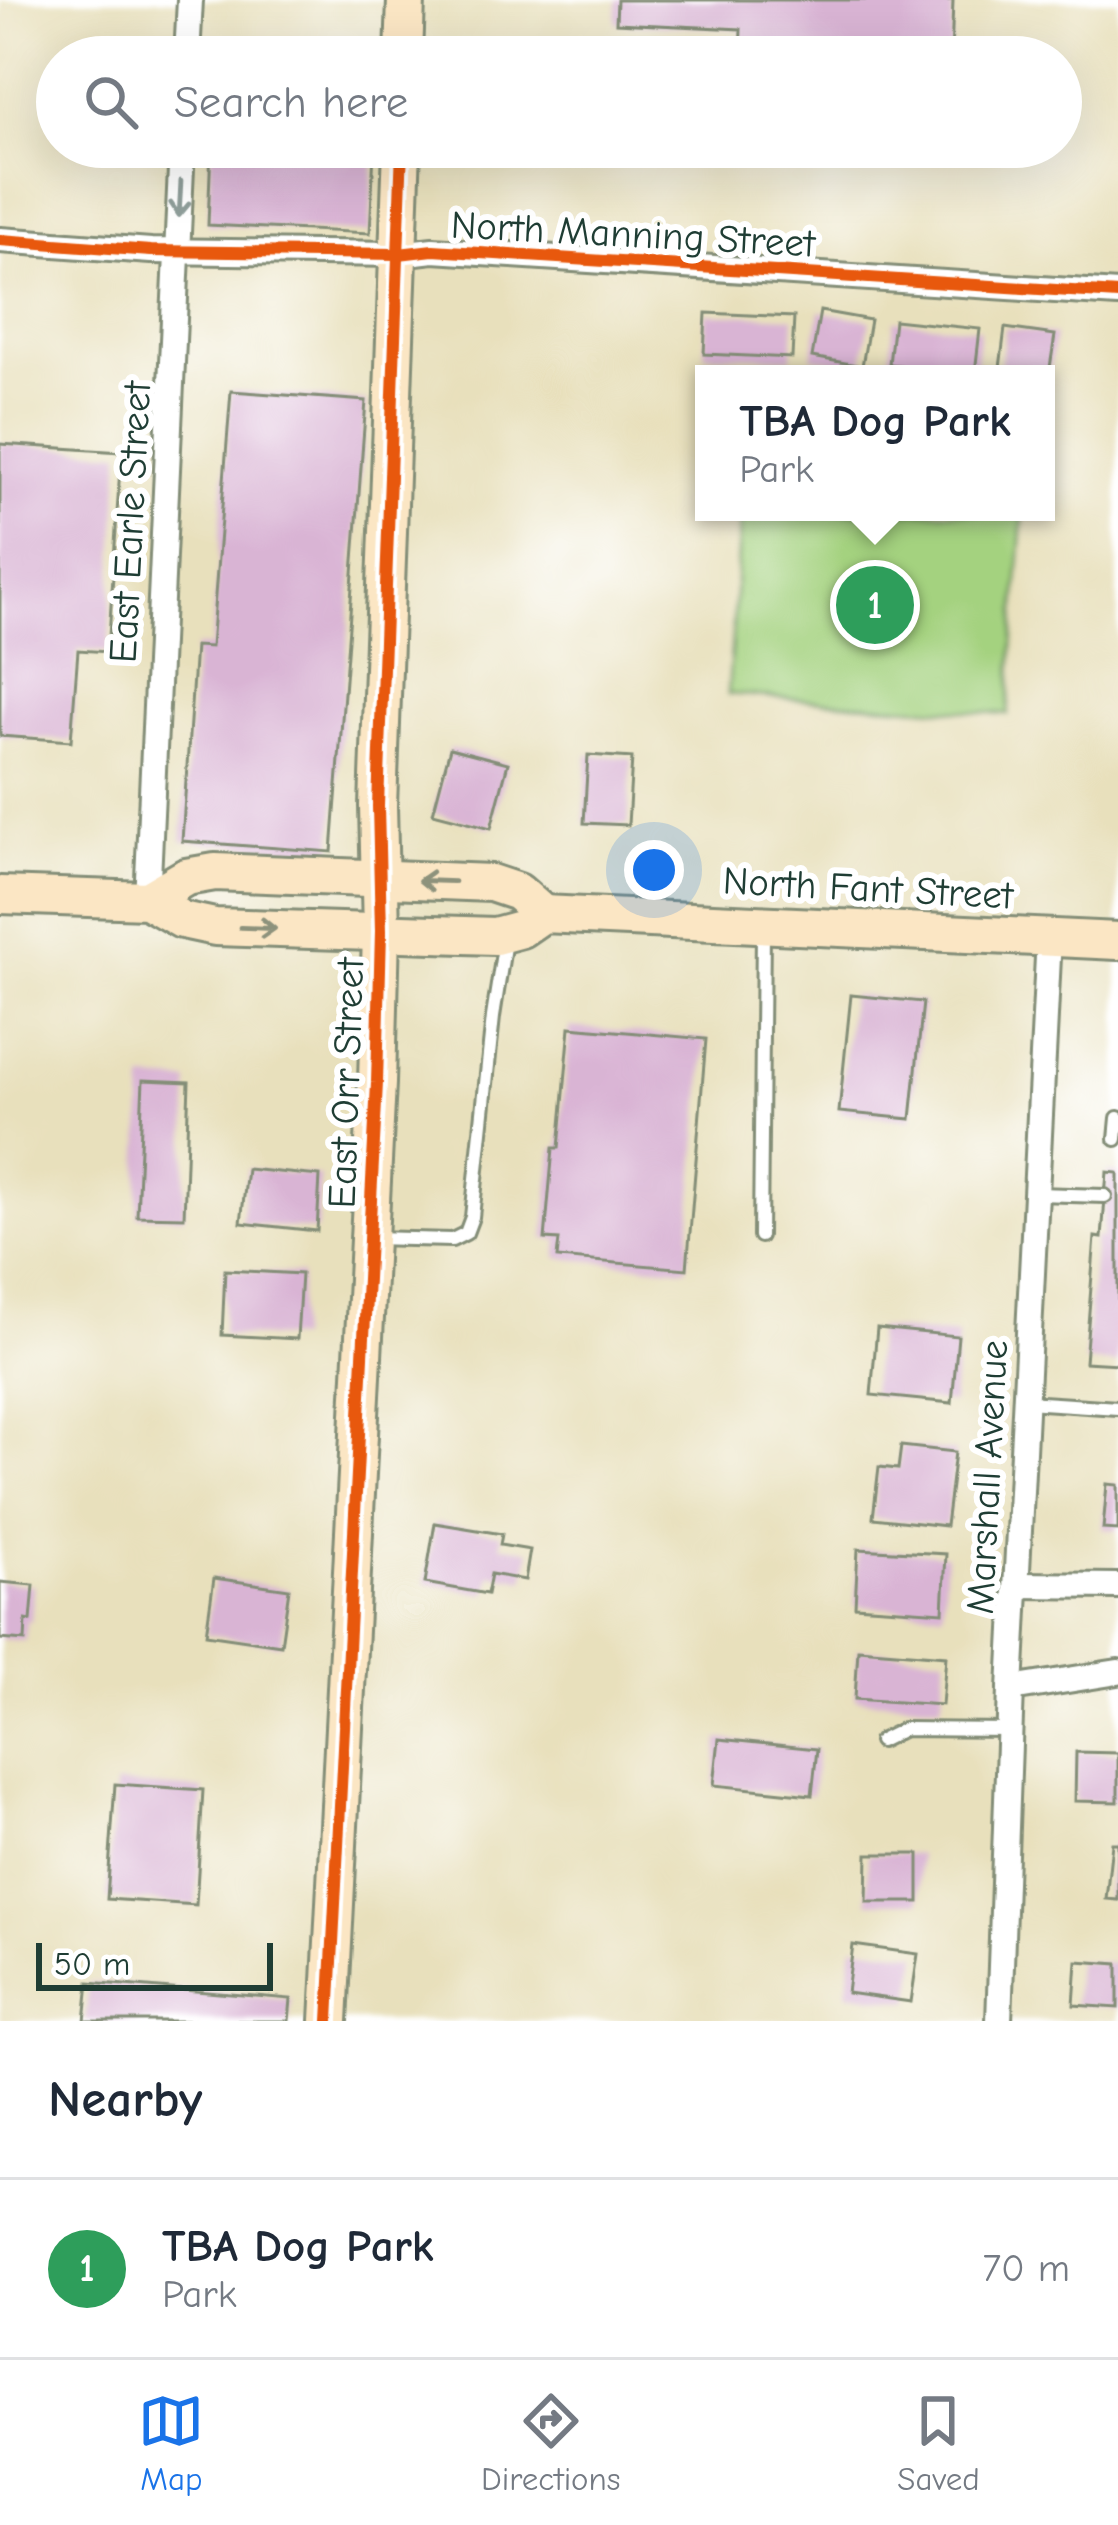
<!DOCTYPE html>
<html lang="en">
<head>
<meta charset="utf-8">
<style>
  :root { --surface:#fff; --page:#f2f2f3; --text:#1f2937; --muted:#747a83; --line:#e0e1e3; --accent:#1a73e8 }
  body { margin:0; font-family:"Comic Neue",sans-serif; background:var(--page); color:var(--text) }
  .scale { position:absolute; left:36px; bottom:30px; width:237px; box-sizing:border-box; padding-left:12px; border:6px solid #1f3d34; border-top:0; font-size:33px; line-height:42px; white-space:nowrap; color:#1f3d34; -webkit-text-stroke:9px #fff; paint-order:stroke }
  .you { position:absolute; left:654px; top:870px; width:42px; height:42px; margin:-30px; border:9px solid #fff; border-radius:50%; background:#1a73e8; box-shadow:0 0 0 18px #1a73e833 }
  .badge { display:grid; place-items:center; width:78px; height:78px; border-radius:50%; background:var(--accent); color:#fff; font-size:39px; font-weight:700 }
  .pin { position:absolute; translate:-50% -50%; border:6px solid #fff; box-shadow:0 3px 12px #0006 }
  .popup { position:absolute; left:695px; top:365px; width:360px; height:156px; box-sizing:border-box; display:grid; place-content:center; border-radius:0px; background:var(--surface); filter:drop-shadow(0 3px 9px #0005); font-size:39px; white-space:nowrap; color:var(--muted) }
  .popup b { font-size:45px; color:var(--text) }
  .popup::after { content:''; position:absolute; left:50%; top:100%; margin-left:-24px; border:24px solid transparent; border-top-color:var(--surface) }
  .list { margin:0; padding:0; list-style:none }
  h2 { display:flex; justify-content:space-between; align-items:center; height:156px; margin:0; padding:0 48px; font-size:51px }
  h2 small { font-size:39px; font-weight:400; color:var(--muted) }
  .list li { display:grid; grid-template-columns:78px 1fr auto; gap:36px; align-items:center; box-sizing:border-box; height:180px; padding:0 48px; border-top:3px solid var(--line) }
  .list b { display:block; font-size:45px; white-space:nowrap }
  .list p { margin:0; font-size:39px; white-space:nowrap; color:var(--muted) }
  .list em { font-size:39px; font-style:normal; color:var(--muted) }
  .icon { flex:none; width:66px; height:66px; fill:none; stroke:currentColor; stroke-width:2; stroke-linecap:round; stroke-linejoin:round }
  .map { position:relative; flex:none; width:1118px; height:2021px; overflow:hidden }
  .search { position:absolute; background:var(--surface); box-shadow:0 12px 48px #0002; left:36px; right:36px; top:36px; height:132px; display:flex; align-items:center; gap:30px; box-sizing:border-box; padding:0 42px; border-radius:66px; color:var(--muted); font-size:45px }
  .sheet { height:336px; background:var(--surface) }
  nav { display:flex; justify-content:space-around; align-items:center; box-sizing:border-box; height:168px; border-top:3px solid var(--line); background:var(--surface); font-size:33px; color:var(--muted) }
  nav a { display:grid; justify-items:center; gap:6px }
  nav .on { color:var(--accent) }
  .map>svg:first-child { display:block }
</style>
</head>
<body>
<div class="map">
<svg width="1118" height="2021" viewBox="0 0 1118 2021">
  <rect width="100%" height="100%" fill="#fff"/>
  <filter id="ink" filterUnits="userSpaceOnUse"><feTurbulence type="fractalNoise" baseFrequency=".00833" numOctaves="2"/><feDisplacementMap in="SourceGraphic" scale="24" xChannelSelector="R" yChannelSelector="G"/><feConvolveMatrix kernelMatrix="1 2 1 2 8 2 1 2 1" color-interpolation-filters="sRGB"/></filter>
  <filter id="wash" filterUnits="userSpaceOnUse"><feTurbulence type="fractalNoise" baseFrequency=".004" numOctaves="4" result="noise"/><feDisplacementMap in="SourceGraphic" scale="48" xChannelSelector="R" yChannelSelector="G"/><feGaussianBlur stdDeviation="2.7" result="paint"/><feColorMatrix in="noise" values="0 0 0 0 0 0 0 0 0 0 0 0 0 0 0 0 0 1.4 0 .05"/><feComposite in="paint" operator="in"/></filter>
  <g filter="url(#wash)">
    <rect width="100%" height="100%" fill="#e8e0bc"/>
    <path fill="#a4d27f" stroke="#62885a" stroke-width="3" d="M741,512H967L1023,516L1008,714L728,694Z"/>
    <g id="blocks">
      <g fill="#d9b4d4">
        <path d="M617,0H953L951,57H740L741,29L616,23Z"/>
        <path d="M211,147L374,151L370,233L208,225Z"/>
        <path d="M820,311L870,320L862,366L812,357Z"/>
        <path d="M706,313L794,317L792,358L704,354Z"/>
        <path d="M894,320L980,329L975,373L889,364Z"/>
        <path d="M1005,328L1055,335L1049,374L1000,368Z"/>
        <path d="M231,391L366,401L332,852L182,841L195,646L211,647Z"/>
        <path d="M0,444L121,452L108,652L78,650L71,741L0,736Z"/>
        <path d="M450,748L508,763L491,828L433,813Z"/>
        <path d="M588,755L632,758L628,825L584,823Z"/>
        <path d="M851,995L923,1002L911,1119L839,1112Z"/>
        <path d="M570,1027L706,1039L687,1269L557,1258L559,1240L545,1239L553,1148H559Z"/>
        <path d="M143,1080L189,1082L184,1217L137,1216Z"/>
        <path d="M247,1169L320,1176L317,1231L241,1223Z"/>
        <path d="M1107,1172L1118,1173V1364L1085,1362L1095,1237L1102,1238Z"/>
        <path d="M225,1270L301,1274L297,1339L222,1335Z"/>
        <path d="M877,1328L958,1336L952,1403L871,1395Z"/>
        <path d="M901,1446L955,1452L946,1526L873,1518L879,1467L898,1469Z"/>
        <path d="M1107,1484L1118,1485V1530L1103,1529Z"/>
        <path d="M435,1523L502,1534L500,1545L530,1550L525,1580L491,1574L487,1594L425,1583Z"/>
        <path d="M858,1549L946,1554L943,1612L855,1606Z"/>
        <path d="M214,1578L289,1589L281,1645L206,1634Z"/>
        <path d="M0,1582L34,1585L31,1621L26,1620L25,1641L0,1639Z"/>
        <path d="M858,1649L946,1656L942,1705L855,1699Z"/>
        <path d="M719,1739L817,1749L812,1795L714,1785Z"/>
        <path d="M1076,1752L1118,1753V1802L1075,1801Z"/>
        <path d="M115,1784L203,1790L196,1905L107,1899Z"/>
        <path d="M1112,1843H1118V1900L1106,1899Z"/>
        <path d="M868,1854H919V1902H867Z"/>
        <path d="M853,1945L918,1954L911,2002L847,1993Z"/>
        <path d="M1077,1961L1118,1964V2008L1074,2005Z"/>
        <path d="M89,1982L291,1999L289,2021H85Z"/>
      </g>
    </g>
  </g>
  <g filter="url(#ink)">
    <use href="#blocks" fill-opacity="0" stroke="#848e78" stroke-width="3"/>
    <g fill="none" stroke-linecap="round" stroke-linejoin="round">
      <defs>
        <g id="lane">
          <path d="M1116,1139L1118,1118"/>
          <path d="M1036,1194L1105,1196"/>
          <path d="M760,1236L763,931"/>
          <path d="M371,1238L452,1240L466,1233L472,1217L493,1017L505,940"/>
          <path d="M1026,1402L1118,1408"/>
          <path d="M880,1741L904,1729L1009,1730"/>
        </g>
        <g id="street">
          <path d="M187,57L190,0"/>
          <path d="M0,240L151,251L399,254L433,250L1118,294"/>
          <path d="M147,900L182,147"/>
          <path d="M1017,1585L1118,1586"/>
          <path d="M1011,1689L1118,1672"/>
          <path d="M999,2021L1011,1689L1049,937"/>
        </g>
        <g id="secondary">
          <path d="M404,57L406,0"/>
          <path d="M0,895L147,900L182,920L215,927L495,936L521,929L543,914L1118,941"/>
          <path d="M147,900L186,877L215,872L491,883L518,892L543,914"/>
          <path d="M329,2021L377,1083L381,931L378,806L402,147"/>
        </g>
      </defs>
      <use href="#lane" stroke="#848e78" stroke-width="18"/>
      <use href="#street" stroke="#848e78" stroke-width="30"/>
      <use href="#secondary" stroke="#848e78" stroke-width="42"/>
      <use href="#lane" stroke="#fff" stroke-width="12"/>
      <use href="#street" stroke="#fff" stroke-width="24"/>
      <use href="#secondary" stroke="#fbe6c4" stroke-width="36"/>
      <defs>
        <g id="cycleway">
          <path d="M0,240L151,251L399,254L433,250L1118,294"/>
          <path d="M329,2021L377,1083L381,931L378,806L402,147"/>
        </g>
      </defs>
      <use href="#cycleway" stroke="#fff" stroke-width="20"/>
      <use href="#cycleway" stroke="#e8590c" stroke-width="12"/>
    </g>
    <defs><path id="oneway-shaft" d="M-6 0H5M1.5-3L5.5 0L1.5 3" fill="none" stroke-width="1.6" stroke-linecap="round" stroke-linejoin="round" transform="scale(3)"/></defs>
    <use stroke="#8f9e9a" href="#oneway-shaft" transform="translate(180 199) rotate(93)"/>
    <g stroke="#8d927c">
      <use href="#oneway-shaft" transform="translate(436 881) rotate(-178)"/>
      <use href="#oneway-shaft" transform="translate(258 928) rotate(2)"/>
    </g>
  </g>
  <g text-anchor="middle" stroke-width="12" stroke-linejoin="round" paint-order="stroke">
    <g font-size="39" fill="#1f3d34" stroke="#fff">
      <text transform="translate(633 233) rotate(3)" y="14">North Manning Street</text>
      <text transform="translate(129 522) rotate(-87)" y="14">East Earle Street</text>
      <text transform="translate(868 887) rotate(3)" y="14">North Fant Street</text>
      <text transform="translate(345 1083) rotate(-88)" y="14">East Orr Street</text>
      <text transform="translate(986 1477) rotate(-87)" y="14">Marshall Avenue</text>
    </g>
  </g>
</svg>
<div class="scale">50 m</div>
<div class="you"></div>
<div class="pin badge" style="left:875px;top:605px;background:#2e9e5b">1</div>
<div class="popup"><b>TBA Dog Park</b>Park</div>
<div class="search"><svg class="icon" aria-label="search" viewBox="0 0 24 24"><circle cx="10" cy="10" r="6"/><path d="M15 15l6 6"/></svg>Search here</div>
</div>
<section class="sheet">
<h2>Nearby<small></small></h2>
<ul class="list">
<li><span class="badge" style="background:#2e9e5b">1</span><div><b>TBA Dog Park</b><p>Park</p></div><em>70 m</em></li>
</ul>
</section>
<nav>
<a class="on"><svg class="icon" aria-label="map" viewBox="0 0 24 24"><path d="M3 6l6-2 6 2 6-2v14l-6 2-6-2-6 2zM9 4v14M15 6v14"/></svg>Map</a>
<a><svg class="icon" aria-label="directions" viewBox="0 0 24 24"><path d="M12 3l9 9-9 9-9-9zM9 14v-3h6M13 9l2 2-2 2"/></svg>Directions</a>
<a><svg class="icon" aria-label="saved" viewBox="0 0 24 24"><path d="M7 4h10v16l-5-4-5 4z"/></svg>Saved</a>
</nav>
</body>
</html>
